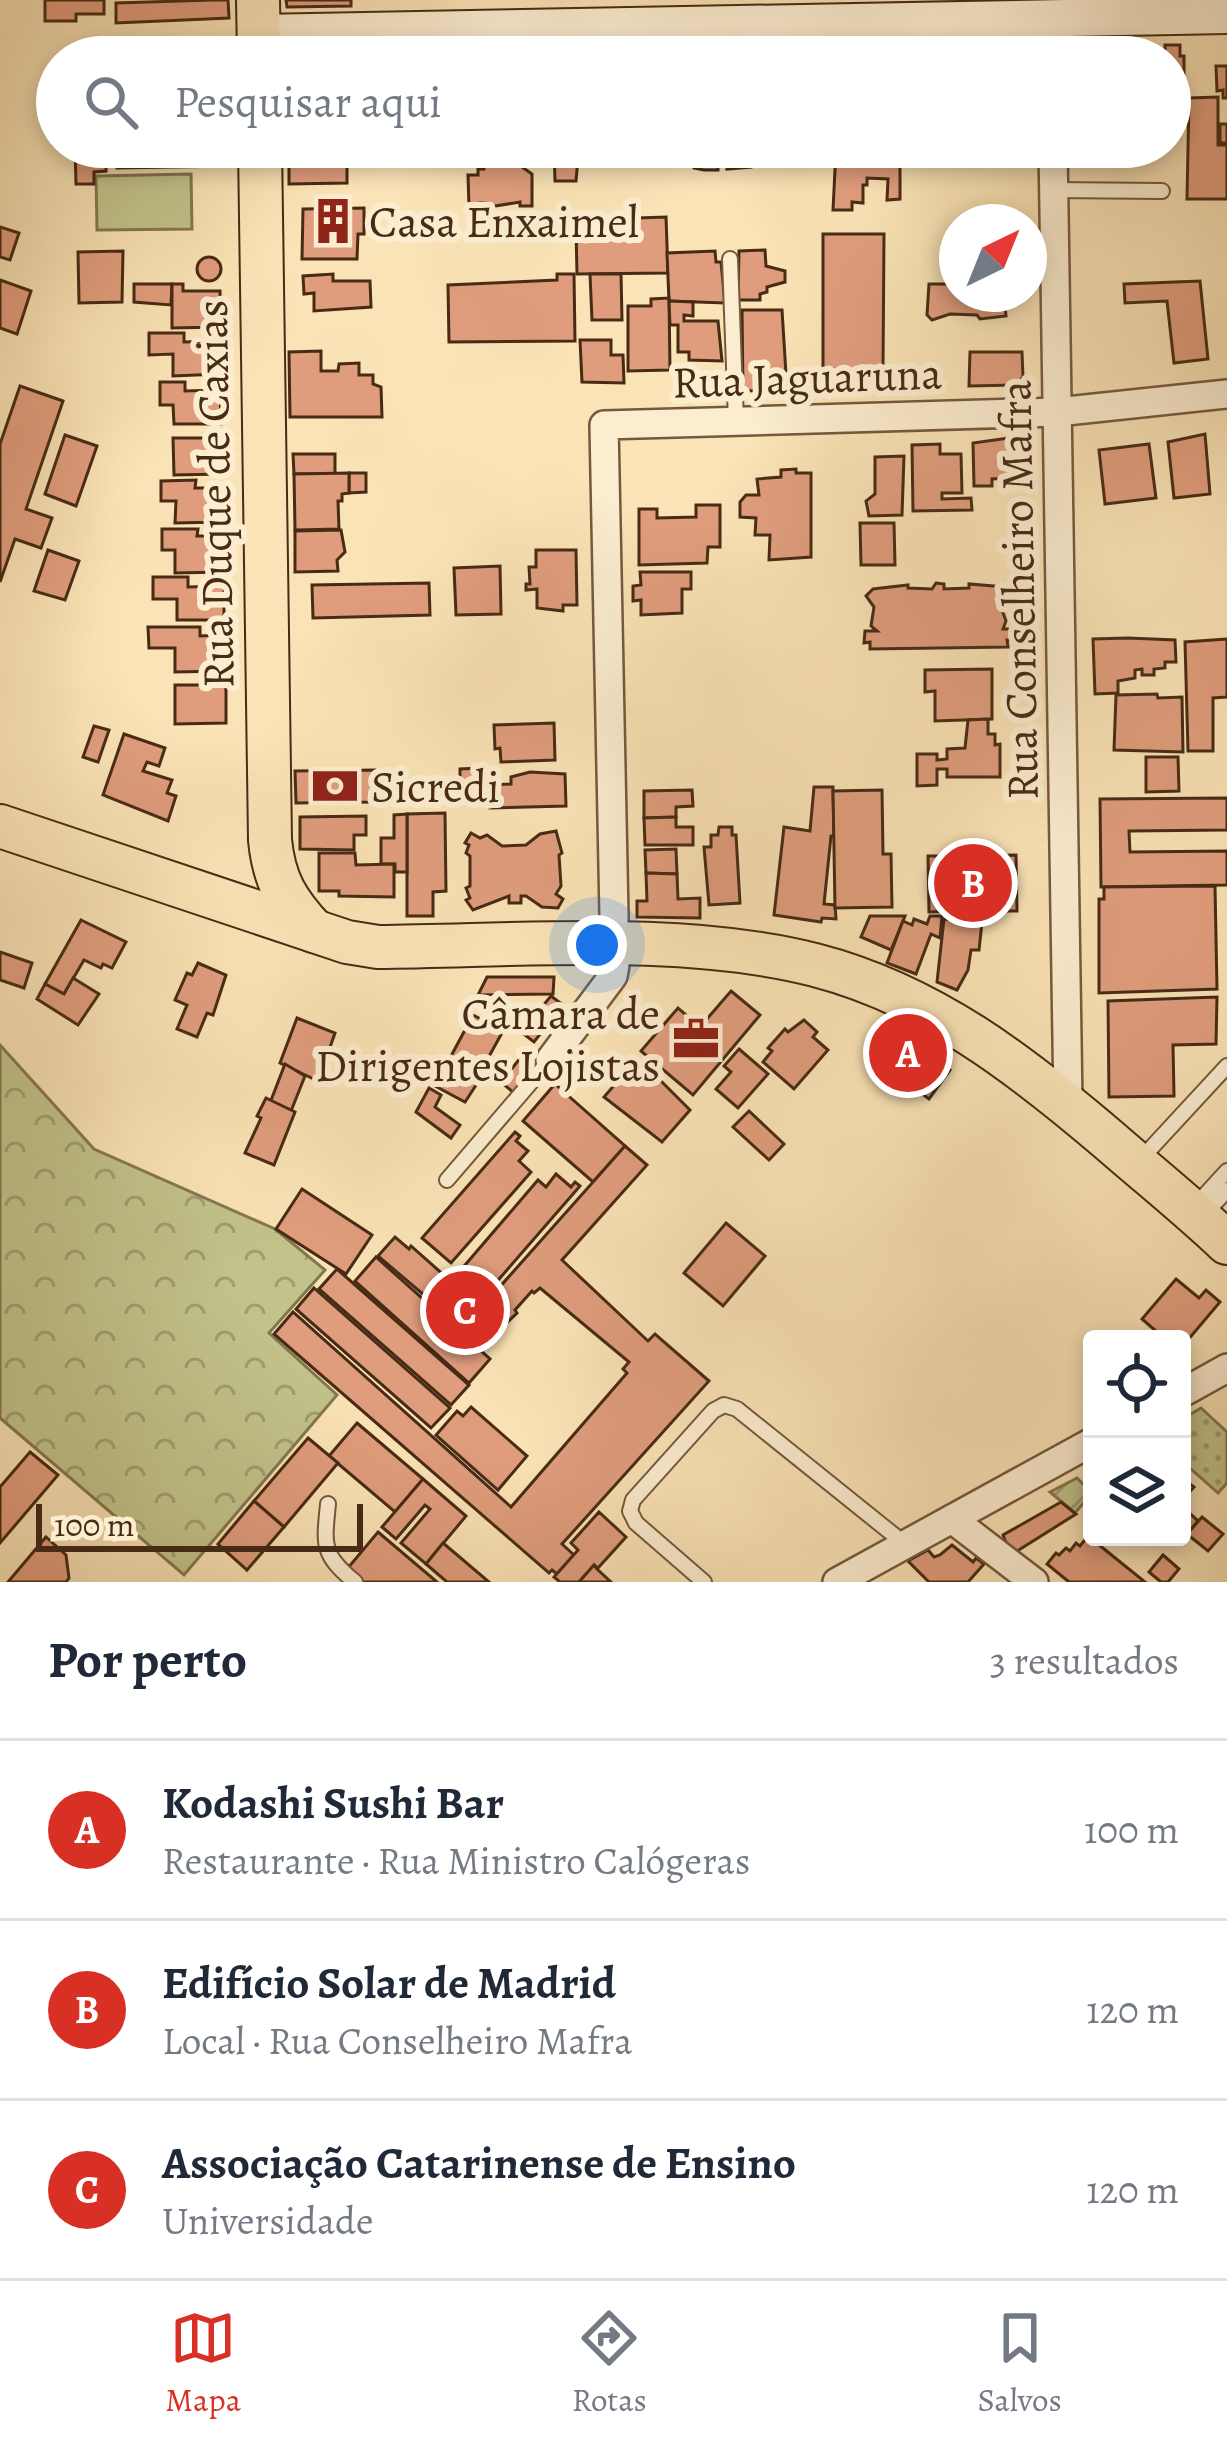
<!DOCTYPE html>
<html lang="pt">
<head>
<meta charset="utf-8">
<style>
  :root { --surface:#fff; --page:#f2f2f3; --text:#1f2937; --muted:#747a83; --line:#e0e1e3; --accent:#d93025 }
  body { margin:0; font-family:Alegreya,serif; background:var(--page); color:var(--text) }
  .controls { position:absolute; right:36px; bottom:36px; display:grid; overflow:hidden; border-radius:12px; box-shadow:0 6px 18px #0003 }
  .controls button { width:108px; height:108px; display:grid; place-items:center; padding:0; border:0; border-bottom:3px solid var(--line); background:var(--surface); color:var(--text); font:60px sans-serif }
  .compass { position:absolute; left:939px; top:204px; width:108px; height:108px; border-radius:50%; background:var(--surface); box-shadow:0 6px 18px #0003; rotate:43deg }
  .scale { position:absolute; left:36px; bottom:30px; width:327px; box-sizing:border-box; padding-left:12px; border:6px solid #472b14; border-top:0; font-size:33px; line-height:42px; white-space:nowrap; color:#472b14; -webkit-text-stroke:9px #fcedd0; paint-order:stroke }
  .you { position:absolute; left:597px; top:945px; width:42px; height:42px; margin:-30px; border:9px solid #fff; border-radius:50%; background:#1a73e8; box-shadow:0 0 0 18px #1a73e833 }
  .badge { display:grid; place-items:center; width:78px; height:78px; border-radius:50%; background:var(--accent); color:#fff; font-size:39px; font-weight:700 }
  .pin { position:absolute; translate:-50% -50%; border:6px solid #fff; box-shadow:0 3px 12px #0006 }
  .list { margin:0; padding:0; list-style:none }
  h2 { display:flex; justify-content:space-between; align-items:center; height:156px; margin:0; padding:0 48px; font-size:51px }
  h2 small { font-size:39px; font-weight:400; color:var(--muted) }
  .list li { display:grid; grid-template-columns:78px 1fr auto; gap:36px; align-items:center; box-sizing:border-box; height:180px; padding:0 48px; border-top:3px solid var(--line) }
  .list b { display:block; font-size:45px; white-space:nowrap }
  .list p { margin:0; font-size:39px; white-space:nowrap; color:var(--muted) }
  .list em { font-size:39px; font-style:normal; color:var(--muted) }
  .icon { flex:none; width:66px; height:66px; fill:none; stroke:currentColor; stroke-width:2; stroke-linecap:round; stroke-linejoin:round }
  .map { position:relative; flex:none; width:1227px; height:1582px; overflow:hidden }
  .search { position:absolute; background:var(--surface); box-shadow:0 6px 18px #0003; left:36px; right:36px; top:36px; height:132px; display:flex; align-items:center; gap:30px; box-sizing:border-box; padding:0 42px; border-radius:66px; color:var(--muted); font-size:45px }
  .sheet { height:696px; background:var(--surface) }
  nav { display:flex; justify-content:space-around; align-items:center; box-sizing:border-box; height:168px; border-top:3px solid var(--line); background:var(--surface); font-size:33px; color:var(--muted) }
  nav a { display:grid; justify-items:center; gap:6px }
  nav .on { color:var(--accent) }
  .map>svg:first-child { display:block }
</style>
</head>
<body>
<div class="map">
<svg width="1227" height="1582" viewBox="0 0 1227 1582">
  <defs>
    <pattern id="grass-dots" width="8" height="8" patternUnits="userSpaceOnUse" patternTransform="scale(3)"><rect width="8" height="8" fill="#c2c38b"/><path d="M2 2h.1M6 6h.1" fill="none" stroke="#9f9f70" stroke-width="1.8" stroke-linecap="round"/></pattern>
    <pattern id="forest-crowns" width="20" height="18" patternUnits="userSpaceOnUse" patternTransform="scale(3)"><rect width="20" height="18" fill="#c2c38b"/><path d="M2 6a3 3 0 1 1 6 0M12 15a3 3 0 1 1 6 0" fill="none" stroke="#9f9f70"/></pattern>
    <pattern id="garden-furrows" width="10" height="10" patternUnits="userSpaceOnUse" patternTransform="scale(3)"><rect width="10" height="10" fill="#c2c38b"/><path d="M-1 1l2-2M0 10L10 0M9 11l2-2" fill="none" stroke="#9f9f70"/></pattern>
  </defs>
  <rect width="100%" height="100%" fill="#fae3b6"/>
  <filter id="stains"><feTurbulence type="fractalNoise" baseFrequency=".00167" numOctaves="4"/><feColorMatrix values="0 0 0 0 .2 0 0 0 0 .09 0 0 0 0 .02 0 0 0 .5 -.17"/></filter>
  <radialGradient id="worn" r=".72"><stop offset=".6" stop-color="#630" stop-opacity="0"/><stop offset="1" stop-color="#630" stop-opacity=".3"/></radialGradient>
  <path fill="url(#grass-dots)" stroke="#847750" stroke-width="3" d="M1201,1408L1227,1432V1483L1218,1493L1182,1461V1419Z"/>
  <path fill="url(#forest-crowns)" stroke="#847750" stroke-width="3" d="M0,1045L94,1149L275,1229L325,1270L269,1333L337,1395L184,1575L0,1418Z"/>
  <path fill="#c2c38b" stroke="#847750" stroke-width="3" d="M191,174L192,229L97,230L96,176Z"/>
  <path fill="url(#garden-furrows)" stroke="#847750" stroke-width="3" d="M1077,1478L1092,1493L1075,1513L1050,1492Z"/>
  <g fill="#e09d7d" stroke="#472b14" stroke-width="3">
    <path d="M45,0H104V14H76V21H45Z"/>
    <path d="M213,0H228L229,18L116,23V3Z"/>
    <path d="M286,0H351V6L287,7Z"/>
    <path d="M1165,45H1180V56H1184V100H1170V57H1165Z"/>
    <path d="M661,51L662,57H607V52Z"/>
    <path d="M1216,66H1227V98H1223V90L1217,91Z"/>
    <path d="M1218,97V145H1227V199H1187L1189,98Z"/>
    <path d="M1170,112L1173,123H1180L1179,137H1172L1170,144Z"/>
    <rect x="1220" y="124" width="7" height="19"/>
    <path d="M75,147H106V171L94,172V184H76Z"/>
    <path d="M117,147H230V166L117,168Z"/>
    <path d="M483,147H514L515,162L532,174V206H520V202L489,207V203H480V207H469L468,175H478V169H484Z"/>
    <path d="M554,147H592L579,148L576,181H555Z"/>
    <path d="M690,147H755V155L751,158V167L727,169V163L718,164V170H704L694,168Z"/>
    <path d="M883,147H900V199L887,200L888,179L867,178V185H863V203L852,202V210H833L836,150L849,149V155H883Z"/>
    <path d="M1094,147H1139L1137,165H1095Z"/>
    <path d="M333,149V162H347V183L289,184V150Z"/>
    <path d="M364,208V234H358L357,259H302L303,209Z"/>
    <path d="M666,217L668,273L577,274L576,230H607V219Z"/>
    <path d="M0,227L19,233L10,260L0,257Z"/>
    <path d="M823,234H884L883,370L823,369Z"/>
    <path d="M765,250L766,266L785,271V282L767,287V292L760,294V300H738L739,251Z"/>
    <path d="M123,251L122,302L79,303L78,252Z"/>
    <path d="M715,251L716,262H721L725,303L669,301L667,253Z"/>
    <circle cx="209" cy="269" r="12"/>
    <path d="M333,274V281H370L371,307L314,311V293L304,294L303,276Z"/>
    <path d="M557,274H574L575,341L449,342L448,285L557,280Z"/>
    <path d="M590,274H621L622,320H592Z"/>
    <path d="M0,280L31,291L17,334L0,328Z"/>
    <path d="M1200,281L1208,359L1174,363L1167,301L1125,303L1124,284Z"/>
    <path d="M134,284H172L171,305L134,302Z"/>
    <path d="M172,284H183V291H220L221,327L172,328Z"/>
    <path d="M929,284H957V294H1004L1006,316L980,319L977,315L950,314L932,320L927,315Z"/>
    <path d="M669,298L670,370L628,371V306H651V299Z"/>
    <path d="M669,301L693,302V316L684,315V321H718L722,361L689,360V352H678V325H670Z"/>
    <path d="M742,310H782L787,390L743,391Z"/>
    <path d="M149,333H184V342L219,341L220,374L173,376V354L149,355Z"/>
    <path d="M580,340H611V355H623L624,383L582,382Z"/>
    <path d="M321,351V371H338L339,364L359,363V375H373V384L381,387L382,417H290L289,352Z"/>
    <path d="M970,352H1022L1023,377L1016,385L969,386Z"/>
    <path d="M160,382H185V391L220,390L221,424H174L173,405H160Z"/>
    <path d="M20,386L63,401L26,509L52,518L41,548L15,539L0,582V444Z"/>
    <path d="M1205,434L1210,494L1174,498L1168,442Z"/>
    <path d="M65,435L97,446L76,506L45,494Z"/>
    <path d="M1016,437V443L1026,449L1025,477L992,479V486H974L973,443Z"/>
    <path d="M173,438H223V474L174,475Z"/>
    <path d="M940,444V454H961L962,493H942V499L971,498L972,510L913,511L912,445Z"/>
    <path d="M1149,444L1156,498L1105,504L1099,450Z"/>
    <path d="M293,454H335V474H294Z"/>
    <path d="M904,456L902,515L869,516L866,501L875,494V457Z"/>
    <path d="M796,469V473H811V557L769,560L770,535H755L756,518L740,517V502L746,495H759L757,479L781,477V470Z"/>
    <path d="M349,473H366V492L349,493Z"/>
    <path d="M349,473V493L342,494V501H338L339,529L295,530L294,474Z"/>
    <path d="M196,480L195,488H222V522L175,523L176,501H161V481Z"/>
    <path d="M696,505H720V547H708L707,563L639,565V509H657V518L696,517Z"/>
    <path d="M860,523H894L895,565H861Z"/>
    <path d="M162,529H198L197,536H224V572L175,573V550H162Z"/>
    <path d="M341,530L345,552L337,560L338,571L295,572V531Z"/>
    <path d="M48,550L79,561L65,600L34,591Z"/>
    <path d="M536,550H576L577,605H563V611L537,608V589L526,590V584H530L529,567H536Z"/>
    <path d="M500,566L501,614L456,615L454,568Z"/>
    <path d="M640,572H691V589H682V613L641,615V600L633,601V586L641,585Z"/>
    <path d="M153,577H188V587L224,586V620H177V599H153Z"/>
    <path d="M429,583L430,615L313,618L312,585Z"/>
    <path d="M936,583L944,584V589L969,588V584L1005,587L1010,596L1007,602L1000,604L1006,621L1003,629H1013V640H1007L1008,647L870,649V642L864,643L865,631H877L871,626L874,607L866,596L873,589L908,585V588L932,589Z"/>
    <path d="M148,627H200V636L224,635L225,671L175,672V648H149Z"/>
    <path d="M1128,638L1175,640L1176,662H1165V668L1154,669V675H1142V669L1135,670V678L1118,681V693L1095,694L1093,639Z"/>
    <path d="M1227,639V697L1213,698V751H1188L1185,642Z"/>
    <path d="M992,669V719L935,721V691L925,692V670Z"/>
    <path d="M175,685H226V723L175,724Z"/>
    <path d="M1157,694L1158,698L1182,697L1183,752L1114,750L1116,695Z"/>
    <path d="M988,719V734H995V745L1000,744V777H947V769H937V785L917,786V754H937V760L947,759V749L965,748L968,720Z"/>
    <path d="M554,723L555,760L501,762L500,748L495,749L494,725Z"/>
    <path d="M94,726L109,730L98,762L83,757Z"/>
    <path d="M124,734L165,748L159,766L147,762L143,771L172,780L167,793L176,796L168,821L103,795Z"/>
    <path d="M1146,757H1178L1179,791L1146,792Z"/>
    <path d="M480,768L481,790H460V769Z"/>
    <path d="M375,770V802L296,803L295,771Z"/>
    <path d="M530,772L565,774L566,806L490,808L489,785L511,784V777Z"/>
    <path d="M814,787H833V791L834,836H831L824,904L835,905L836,919L822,918L821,922L774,915L784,827L810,831Z"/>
    <path d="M692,790L693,806L676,807V817L644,818V791Z"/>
    <path d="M882,790L883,854H891L892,907L835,908L833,791Z"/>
    <path d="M1227,798V830L1129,831L1130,852L1227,851V885L1101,887L1100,799Z"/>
    <path d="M445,813L446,891L433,892V916H407V814Z"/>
    <path d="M407,814V872H395V864H381V838H394V815Z"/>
    <path d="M366,816V835H354V850L300,849V817Z"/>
    <path d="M676,817V827H693V845H645L644,818Z"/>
    <path d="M719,827H732V835H736L740,903L709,905L704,847H711V835H718Z"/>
    <path d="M556,831L562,853L559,855L561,886L556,894L563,899L558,908L542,907L526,896H521V903H509V896L473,910L466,900L470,898L466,888L470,886V856L466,853L469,845L465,843L471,833L480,838L487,835L502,846L526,845L540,834Z"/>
    <path d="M676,849L677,874L646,873L645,850Z"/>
    <path d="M319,853H355L356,865L394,864V897L339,896V891H319Z"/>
    <path d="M1016,855L1017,911H972L971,888L963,889V911L929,912L928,856H962V877H970V856Z"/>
    <path d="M646,873L677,874L678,899L700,898V918L637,917V901H647Z"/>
    <path d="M1215,886L1217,989L1099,993V899H1104V887Z"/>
    <path d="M870,916H905L891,950L861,937Z"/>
    <path d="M930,916H942L940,938L931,934L916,974L887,963L903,921L912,925L914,919L927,924Z"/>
    <path d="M944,919L982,922L979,950H971L968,970L957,990L937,982Z"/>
    <path d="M81,920L126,942L112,968L103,964L101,968L84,960L64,994L45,984Z"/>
    <path d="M0,952L32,963L24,988L0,980Z"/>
    <path d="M198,963L226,975L213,1015L207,1013L197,1037L177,1029L187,1005L175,1000L187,973L192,975Z"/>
    <path d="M487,977H554L553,994L478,995Z"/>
    <path d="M73,978L99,994L78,1025L37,999L45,984L64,994Z"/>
    <path d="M731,991L760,1015L693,1095L641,1051L678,1008L700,1027Z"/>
    <path d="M551,996L563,1005L534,1042L521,1032Z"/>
    <path d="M1217,997L1216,1044L1173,1045L1174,1096L1109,1097L1108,1001Z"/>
    <path d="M473,1015L503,1031L487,1060L491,1062L465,1102L435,1086Z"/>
    <path d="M297,1018L335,1033L318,1081L280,1063Z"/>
    <path d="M804,1020L817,1032L813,1037L828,1050L794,1089L763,1062L772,1051L768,1048L785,1029L788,1032Z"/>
    <path d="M902,1036L950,1070L929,1099L907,1083L902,1090L877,1072Z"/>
    <path d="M739,1049L768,1074L738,1108L716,1089L731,1072L724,1066Z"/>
    <path d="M522,1056L535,1067L514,1093L501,1082Z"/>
    <path d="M638,1058L690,1110L662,1142L604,1097Z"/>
    <path d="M285,1064L305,1076L291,1111L270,1103Z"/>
    <path d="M555,1084L625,1146L593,1182L523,1121Z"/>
    <path d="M429,1088L441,1095L435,1107L460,1125L451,1138L416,1112Z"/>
    <path d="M266,1098L295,1112L274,1165L245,1153L261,1118L257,1116Z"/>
    <path d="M749,1111L784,1144L769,1160L733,1127Z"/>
    <path d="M515,1132L520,1136L516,1141L528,1151L519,1161L531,1172L451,1263L422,1238Z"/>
    <path d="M625,1146L647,1165L562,1260L648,1341L655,1334L709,1381L562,1544L574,1555L557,1574L552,1570L549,1573L274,1334L293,1312L511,1507L627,1373L623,1369L629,1362L540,1288L534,1293L532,1291L515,1310L517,1313L492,1337L494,1340L484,1346L378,1256L395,1237L409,1249L411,1246L481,1308Z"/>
    <path d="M556,1174L571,1187L575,1182L580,1186L480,1301L453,1279L538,1180L546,1187Z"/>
    <path d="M302,1189L372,1235L346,1274L276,1229Z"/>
    <path d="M726,1223L765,1256L723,1306L684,1273Z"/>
    <path d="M376,1257L490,1359L469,1383L355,1281Z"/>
    <path d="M337,1269L469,1385L451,1405L319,1289Z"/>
    <path d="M1176,1279L1199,1298L1206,1290L1220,1302L1182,1347V1339H1165L1142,1319Z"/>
    <path d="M314,1288L450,1408L431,1428L296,1309Z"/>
    <path d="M471,1407L527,1456L498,1490L436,1435L457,1411L463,1416Z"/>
    <path d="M357,1423L423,1479L395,1512L329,1456Z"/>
    <path d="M308,1438L338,1463L284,1527L254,1501Z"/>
    <path d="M30,1452L58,1475L0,1543V1487Z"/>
    <path d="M1182,1478L1194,1487L1182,1501Z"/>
    <path d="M423,1479L466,1516L426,1564L401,1543L430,1509L425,1505L396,1539L382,1527Z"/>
    <path d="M254,1501L284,1527L247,1570L218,1544Z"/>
    <path d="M1061,1502L1076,1514L1011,1555L1003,1535Z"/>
    <path d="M1183,1507L1198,1521L1188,1533L1182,1527Z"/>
    <path d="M599,1512L626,1537L598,1568L594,1565L579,1582H560L554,1577L578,1550L571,1543Z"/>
    <path d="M1202,1517L1223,1534L1208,1551L1187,1534Z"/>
    <path d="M378,1532L437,1582H362L347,1569Z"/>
    <path d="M1088,1536L1145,1582H1069L1047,1564L1056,1553L1059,1555L1066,1548L1070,1551L1076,1543L1080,1546Z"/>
    <path d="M46,1537L66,1555L69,1578L66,1582H8Z"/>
    <path d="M443,1543L489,1582H447L426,1564Z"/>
    <path d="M952,1545L973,1562L976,1558L984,1564L968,1582H929L908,1561L928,1550L934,1557L940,1555Z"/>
    <path d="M1163,1555L1179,1569L1168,1582H1161L1149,1572Z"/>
    <path d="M594,1565L597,1569L611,1582H579Z"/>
  </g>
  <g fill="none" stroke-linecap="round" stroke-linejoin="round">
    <defs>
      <g id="service">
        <path d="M1053,190L1162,191"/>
        <path d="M730,259L736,421"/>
        <path d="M1141,1159L1227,1066"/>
        <path d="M447,1180L550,1060"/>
        <path d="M1195,1206L1227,1171"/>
        <path d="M1202,1217L1227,1190"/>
        <path d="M328,1504C324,1545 321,1554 355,1582"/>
        <path d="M704,1582L636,1523L630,1511L633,1500L713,1411L724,1405L737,1409L905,1544"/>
      </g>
      <g id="minor">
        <path d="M1051,18V57"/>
        <path d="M1053,147L1068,1104"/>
        <path d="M550,1060L613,976L615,965L604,425L1057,412L1227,394"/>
        <path d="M1182,1393L1227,1368"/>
        <path d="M952,1519L1034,1582"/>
        <path d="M837,1582L1092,1442"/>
      </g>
      <path id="secondary" d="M258,33L1227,15"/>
      <g id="primary">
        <path d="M258,0L259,57"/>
        <path d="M260,147L270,840C274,881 287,902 314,931"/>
        <path d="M0,826L347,942L378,947C517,946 681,931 815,965C931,995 1021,1065 1110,1141C1149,1175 1189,1207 1227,1243"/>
      </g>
    </defs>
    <use href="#service" stroke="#74593c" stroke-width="18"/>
    <use href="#minor" stroke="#74593c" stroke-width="32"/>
    <use href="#secondary" stroke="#472b14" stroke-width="40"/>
    <use href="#primary" stroke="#472b14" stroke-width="46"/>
    <use href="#service" stroke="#fcedd0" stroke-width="14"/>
    <use href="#minor" stroke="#fcedd0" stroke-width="27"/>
    <use href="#secondary" stroke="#fcedd0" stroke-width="36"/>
    <use href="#primary" stroke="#fae3b6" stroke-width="42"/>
  </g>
  <defs>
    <symbol id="building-bare" viewBox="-9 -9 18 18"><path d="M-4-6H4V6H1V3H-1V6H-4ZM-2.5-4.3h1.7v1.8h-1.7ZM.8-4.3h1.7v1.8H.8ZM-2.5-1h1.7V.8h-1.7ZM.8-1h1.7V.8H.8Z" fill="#8f2418" stroke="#fcedd0" stroke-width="2.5" paint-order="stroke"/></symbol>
    <symbol id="bank-bare" viewBox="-9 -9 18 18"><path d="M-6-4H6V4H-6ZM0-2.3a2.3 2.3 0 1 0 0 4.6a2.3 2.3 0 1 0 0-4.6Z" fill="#8f2418" stroke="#fcedd0" stroke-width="2.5" paint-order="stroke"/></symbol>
    <symbol id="office-bare" viewBox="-9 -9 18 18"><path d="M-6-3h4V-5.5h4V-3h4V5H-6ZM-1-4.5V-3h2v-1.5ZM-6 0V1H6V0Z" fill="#8f2418" stroke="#fcedd0" stroke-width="2.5" paint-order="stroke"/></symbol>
  </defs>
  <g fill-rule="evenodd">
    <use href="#building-bare" x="300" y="188" width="66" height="66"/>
    <use href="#bank-bare" x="302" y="753" width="66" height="66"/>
    <use href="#office-bare" x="663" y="1006" width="66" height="66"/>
  </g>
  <g text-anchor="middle" stroke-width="12" stroke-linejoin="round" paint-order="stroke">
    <g font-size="45" fill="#472b14" stroke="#fcedd0" text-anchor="start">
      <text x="369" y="237">Casa Enxaimel</text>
      <text x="371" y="802">Sicredi</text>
      <text x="660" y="1029" text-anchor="end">Câmara de<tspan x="660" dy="52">Dirigentes Lojistas</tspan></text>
    </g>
    <g font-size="45" fill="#472b14" stroke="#fcedd0">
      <text transform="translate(807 377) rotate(-2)" y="16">Rua Jaguaruna</text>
      <text transform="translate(214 494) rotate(-91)" y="16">Rua Duque de Caxias</text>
      <text transform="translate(1018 590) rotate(-91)" y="16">Rua Conselheiro Mafra</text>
    </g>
  </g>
  <rect width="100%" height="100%" filter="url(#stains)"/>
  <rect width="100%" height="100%" fill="url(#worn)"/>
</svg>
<div class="controls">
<button><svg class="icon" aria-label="locate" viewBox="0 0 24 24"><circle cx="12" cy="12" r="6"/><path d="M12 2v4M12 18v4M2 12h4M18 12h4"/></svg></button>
<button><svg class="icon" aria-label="layers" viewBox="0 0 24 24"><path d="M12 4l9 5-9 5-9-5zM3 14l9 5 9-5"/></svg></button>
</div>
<svg class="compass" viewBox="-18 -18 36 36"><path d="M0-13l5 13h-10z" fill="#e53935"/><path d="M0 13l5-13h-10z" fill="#747a83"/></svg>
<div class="scale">100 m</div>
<div class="you"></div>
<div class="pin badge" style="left:908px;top:1053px">A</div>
<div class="pin badge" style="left:973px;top:883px">B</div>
<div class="pin badge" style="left:465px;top:1310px">C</div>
<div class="search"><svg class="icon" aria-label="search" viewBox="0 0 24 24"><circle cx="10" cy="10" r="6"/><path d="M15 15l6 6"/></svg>Pesquisar aqui</div>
</div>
<section class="sheet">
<h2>Por perto<small>3 resultados</small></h2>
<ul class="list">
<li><span class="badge">A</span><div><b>Kodashi Sushi Bar</b><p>Restaurante · Rua Ministro Calógeras</p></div><em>100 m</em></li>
<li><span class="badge">B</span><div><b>Edifício Solar de Madrid</b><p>Local · Rua Conselheiro Mafra</p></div><em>120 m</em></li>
<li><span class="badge">C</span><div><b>Associação Catarinense de Ensino</b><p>Universidade</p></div><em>120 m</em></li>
</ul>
</section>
<nav>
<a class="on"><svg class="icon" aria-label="map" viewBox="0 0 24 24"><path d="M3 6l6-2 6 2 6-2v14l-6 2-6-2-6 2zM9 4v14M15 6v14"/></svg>Mapa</a>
<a><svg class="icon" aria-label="directions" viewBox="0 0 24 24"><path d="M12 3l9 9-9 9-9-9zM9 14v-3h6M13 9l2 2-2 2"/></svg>Rotas</a>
<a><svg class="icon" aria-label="saved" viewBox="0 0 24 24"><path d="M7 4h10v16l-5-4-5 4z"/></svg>Salvos</a>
</nav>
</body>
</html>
